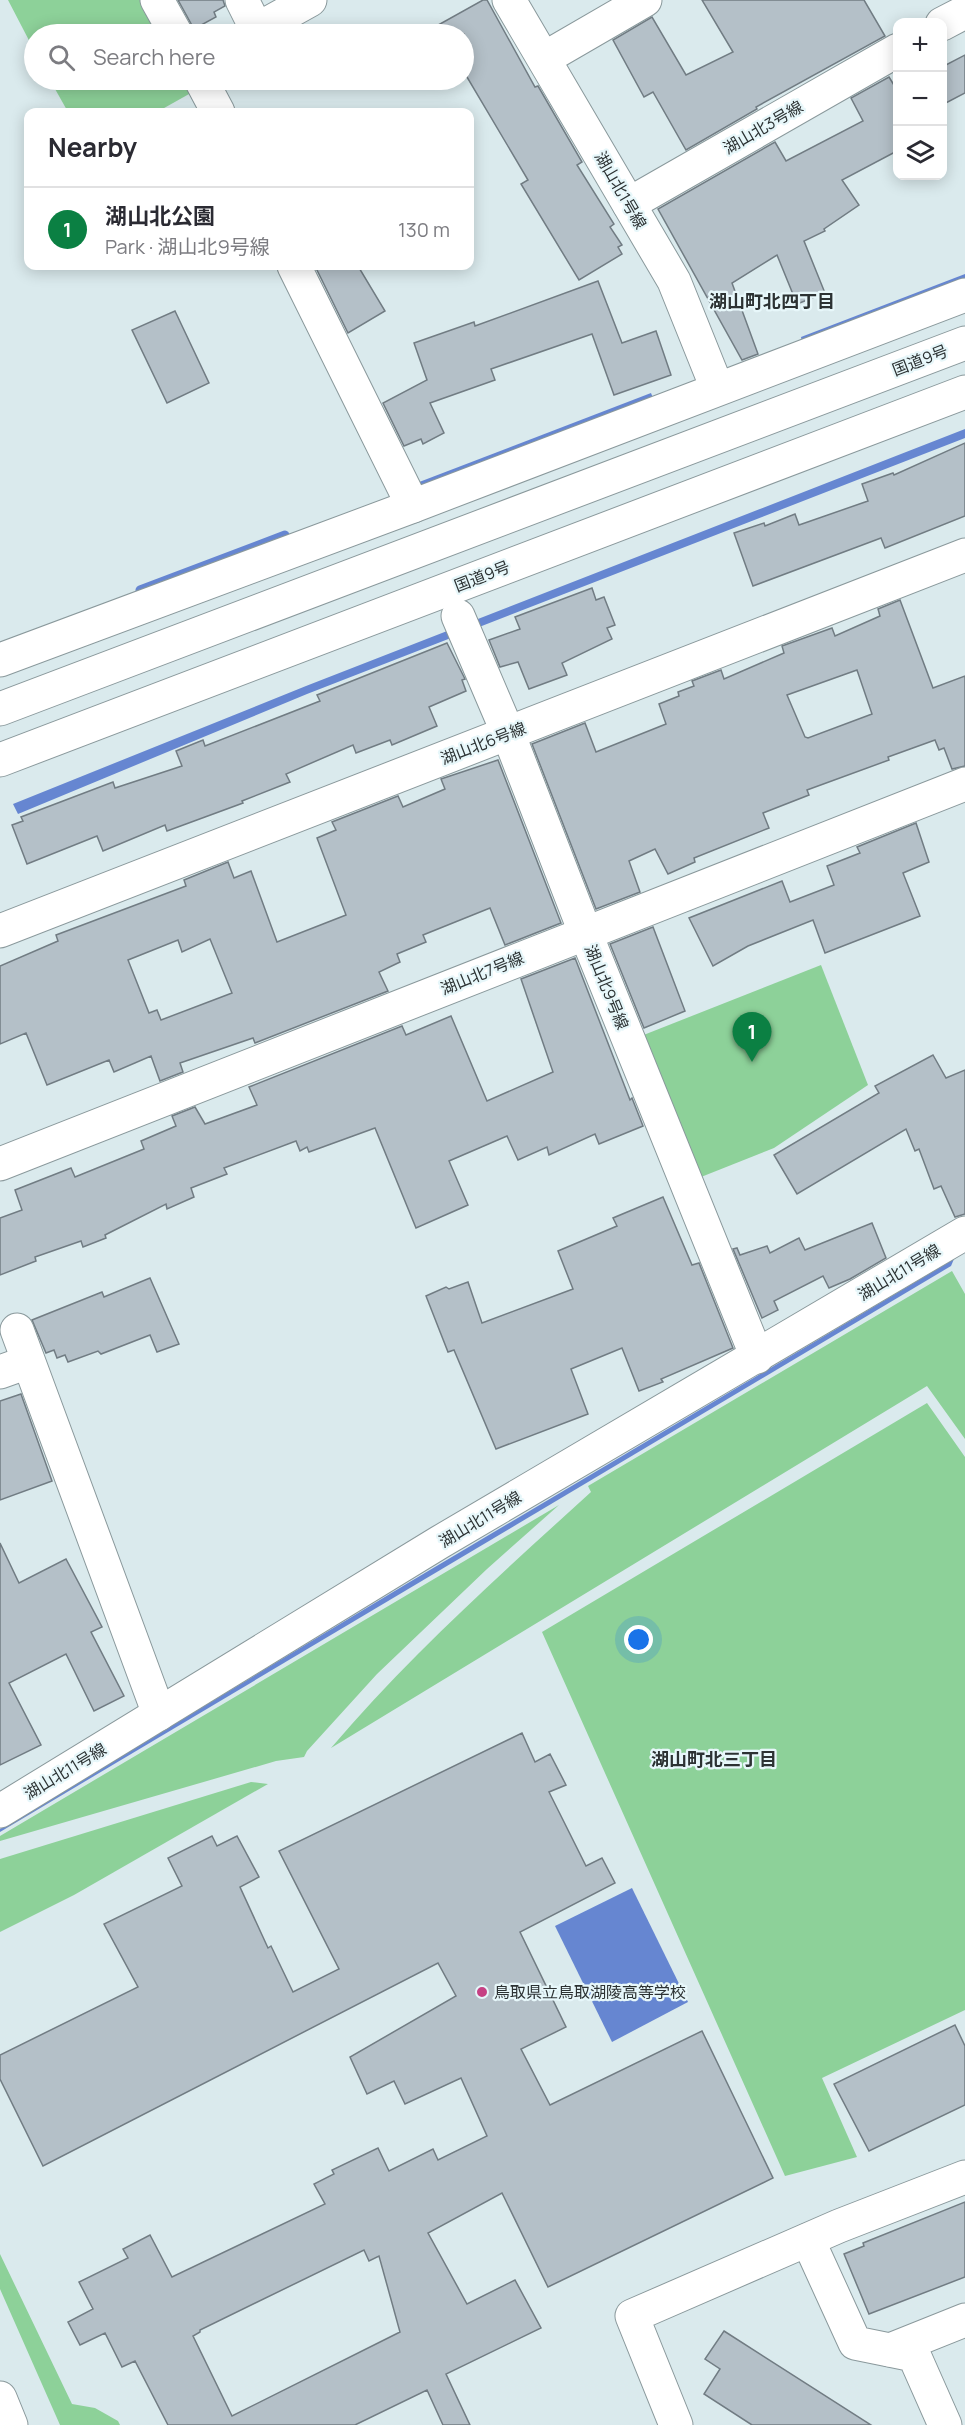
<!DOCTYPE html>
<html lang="en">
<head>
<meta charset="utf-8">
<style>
  :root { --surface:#fff; --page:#f2f2f3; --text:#2b2b33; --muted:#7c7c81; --line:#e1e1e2; --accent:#0b8043 }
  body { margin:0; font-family:Manrope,"Noto Sans JP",sans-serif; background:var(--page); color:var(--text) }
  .controls { position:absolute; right:18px; top:18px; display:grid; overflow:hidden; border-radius:12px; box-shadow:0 3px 15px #0003 }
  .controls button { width:54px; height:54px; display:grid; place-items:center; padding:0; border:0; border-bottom:2px solid var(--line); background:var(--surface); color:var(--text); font:30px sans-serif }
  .you { position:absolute; left:639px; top:1640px; width:21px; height:21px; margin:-15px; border:4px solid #fff; border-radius:50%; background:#1a73e8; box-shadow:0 0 0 9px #1a73e833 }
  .badge { display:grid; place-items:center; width:39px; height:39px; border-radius:50%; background:var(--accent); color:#fff; font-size:20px; font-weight:700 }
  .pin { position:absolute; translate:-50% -50px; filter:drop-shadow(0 2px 3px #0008) }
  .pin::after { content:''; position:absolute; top:32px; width:21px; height:18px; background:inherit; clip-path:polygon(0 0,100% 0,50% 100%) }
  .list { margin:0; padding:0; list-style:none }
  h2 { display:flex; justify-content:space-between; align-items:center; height:78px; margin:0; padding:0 24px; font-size:26px }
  h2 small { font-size:20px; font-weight:400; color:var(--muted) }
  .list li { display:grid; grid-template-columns:39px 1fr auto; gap:18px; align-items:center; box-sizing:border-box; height:84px; padding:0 24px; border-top:2px solid var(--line) }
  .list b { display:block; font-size:22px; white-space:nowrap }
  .list p { margin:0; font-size:20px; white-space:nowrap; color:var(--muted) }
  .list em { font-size:20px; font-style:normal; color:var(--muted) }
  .icon { flex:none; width:33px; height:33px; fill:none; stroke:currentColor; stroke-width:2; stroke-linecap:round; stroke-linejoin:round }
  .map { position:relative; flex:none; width:965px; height:2425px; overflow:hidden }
  .search { position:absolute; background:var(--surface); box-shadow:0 3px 15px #0003; left:24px; top:24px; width:450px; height:66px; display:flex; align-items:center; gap:15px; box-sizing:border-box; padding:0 21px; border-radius:33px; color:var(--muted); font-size:22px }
  .panel { position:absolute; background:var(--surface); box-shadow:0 3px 15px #0003; left:24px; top:108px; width:450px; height:162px; border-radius:12px }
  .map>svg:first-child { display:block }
</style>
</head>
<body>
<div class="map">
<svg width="965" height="2425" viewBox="0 0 965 2425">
  <rect width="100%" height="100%" fill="#daeaed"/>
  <g fill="#8dd199">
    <path d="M8,0H152L170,34H34V50Z"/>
    <path d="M50,80H193L198,89L157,112H68Z"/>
    <path d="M821,965L868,1085L774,1148L696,1179L636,1038Z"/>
    <path d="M952,1271L965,1294V1439L927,1386L331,1748C410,1655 501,1574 591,1492L588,1486Z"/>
    <path d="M927,1403L965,1457V2010L822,2078L857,2157L785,2176L542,1632Z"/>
    <path d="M559,1505L487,1569L377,1674L307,1751L304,1757L276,1761L0,1841V1836Z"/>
    <path d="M251,1782L268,1784L74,1895L0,1932V1859Z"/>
    <path d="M0,2254L72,2404L95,2408L118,2421L120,2425H60L0,2289Z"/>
  </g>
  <g fill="#6686d1">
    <path d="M965,274V280L802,342L801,337Z"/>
    <path d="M651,393L653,398L416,489L414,484Z"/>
    <path d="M965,429V438L307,694L18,814L13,804L306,686Z"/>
    <path d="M954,1259L951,1266L0,1832V1829L408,1583Z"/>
    <path d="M632,1888L688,2002L612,2042L555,1926Z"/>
  </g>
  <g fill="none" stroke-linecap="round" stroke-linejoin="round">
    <path stroke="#6686d1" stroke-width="9" d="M140,590L285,535"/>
  </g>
  <g fill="#b4c0c8" stroke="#717c83" stroke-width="1.5" fill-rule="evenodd">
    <path d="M178,0H223L225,6L214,12L216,17L194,29Z"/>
    <path d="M483,0H487L535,87L538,86L582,162L577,165L614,224L610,227L622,245L618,247L622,254L579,280L521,184L528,180L464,72V34H422Z"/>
    <path d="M702,0H864L885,36L756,107L757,109L686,150L653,92L644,97L613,40L652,17L686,75L733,52Z"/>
    <path d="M965,55V93L942,105V67Z"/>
    <path d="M889,77L897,90V151L842,180L859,205L824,229L825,231L804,241L825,293L797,304L777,255L732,283L758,354L742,360L658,209L775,142L786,161L863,121L851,98Z"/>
    <path d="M315,266H358L385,311L348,333Z"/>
    <path d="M598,281L622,343L656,331L671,375L614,395L592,334L491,369L495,380L430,403L444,433L423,444L421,439L404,446L383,403L427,380L414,343L474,322L475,326Z"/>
    <path d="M175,311L209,383L167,403L132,330Z"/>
    <path d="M965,443V516L885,548L881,538L753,586L734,533L764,523L765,526L795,514L799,525L868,501L862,484L893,473L894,475Z"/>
    <path d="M592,588L596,600L604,597L615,625L607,628L612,639L562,663L567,675L529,689L518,662L500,667L489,640L520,629L515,617Z"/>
    <path d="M900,600L933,688L965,676V766L952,769L944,748L939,750L935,740L888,757L889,760L807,790L809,795L763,813L769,828L694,858L695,862L668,874L655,849L629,861L640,892L596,909L532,744L585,723L596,752L666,724L659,704L679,696L678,692L694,686L692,681L721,670L724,679L784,653L782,646L832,628L835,636L880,616L878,609ZM857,670L872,714L808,738L805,737L787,695Z"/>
    <path d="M447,643L465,679L462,680L466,691L429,707L437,726L392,745L390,740L356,753L353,745L286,774L290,782L242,801L243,803L167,831L165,825L103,851L97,836L27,864L12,825L23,821L21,817L113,782L115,788L182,766L176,751L203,740L205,746L320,701L317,695Z"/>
    <path d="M498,760L561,923L505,945L490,908L423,935L426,942L397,954L400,962L379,972L388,991L255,1043L253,1038L180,1063L183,1072L160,1081L151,1056L114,1072L109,1060L47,1085L26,1033L0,1044V966L58,941L56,935L186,886L184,880L228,862L234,878L251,871L277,942L346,915L317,838L336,830L332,822L398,796L403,807L445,789L441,779ZM210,939L232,993L161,1020L157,1010L149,1013L128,960L178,940L182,952Z"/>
    <path d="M916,823L929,862L903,873L920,916L825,953L813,920L748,946L713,966L689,918L782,881L790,902L834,885L827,866L860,853L857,847Z"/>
    <path d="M653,927L685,1011L644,1028L610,944Z"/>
    <path d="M575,958L630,1100L632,1098L643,1126L599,1144L595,1134L549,1155L547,1147L518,1160L507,1136L449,1161L468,1205L416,1228L375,1128L309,1152L307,1147L300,1151L296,1141L224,1168L227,1174L191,1188L194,1197L167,1209L166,1204L105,1235L106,1238L83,1247L81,1241L35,1257L36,1261L0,1275V1218L22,1210L15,1190L71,1168L75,1177L144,1149L141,1141L176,1126L172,1116L195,1107L205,1124L257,1105L249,1087L402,1026L406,1035L451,1016L487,1101L553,1072L521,979Z"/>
    <path d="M933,1055L946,1078L965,1070V1214L955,1217L941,1186L934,1189L919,1149L915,1151L906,1129L797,1194L774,1155L879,1093L875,1086Z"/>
    <path d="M663,1197L692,1265L699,1263L733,1348L661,1379L663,1382L639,1391L622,1348L571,1369L588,1414L496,1449L454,1350L448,1352L426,1296L446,1287L449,1289L468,1282L482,1323L573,1289L558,1251L617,1226L613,1218Z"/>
    <path d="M872,1223L886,1258L850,1279L829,1288L823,1276L774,1301L778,1310L762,1318L733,1249L737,1248L740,1255L767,1246L770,1253L799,1238L805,1250Z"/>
    <path d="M150,1278L179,1344L157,1352L150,1335L101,1354L98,1351L68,1362L65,1355L57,1358L54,1350L46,1353L32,1320L102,1292L104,1297Z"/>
    <path d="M21,1394L52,1481L0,1500V1401Z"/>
    <path d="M0,1543L19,1583L66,1559L102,1627L91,1632L124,1696L94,1711L66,1654L9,1683L41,1745L0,1765Z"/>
    <path d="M522,1733L535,1762L550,1754L566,1785L549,1792L586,1866L602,1858L615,1883L520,1932L566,2027L521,2049L550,2105L702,2031L773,2178L548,2287L502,2193L428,2233L467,2304L515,2280L541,2328L446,2374L470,2425H443L427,2390L355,2425H168L135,2361L122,2367L105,2333L80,2345L68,2322L93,2309L79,2282L128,2258L123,2249L150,2235L172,2277L325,2204L314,2184L334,2174L332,2170L378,2148L389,2171L433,2149L438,2160L487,2136L461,2078L405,2104L394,2081L367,2094L350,2057L456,1996L438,1963L43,2166L0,2079V2055L138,1987L104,1924L182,1886L168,1858L212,1836L217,1846L237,1836L259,1877L240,1887L268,1948L271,1946L293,1992L339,1969L279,1851ZM364,2250L369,2261L379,2256L400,2332L232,2416L193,2336L200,2332V2330Z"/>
    <path d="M955,2025L965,2046V2105L869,2151L834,2084Z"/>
    <path d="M965,2202V2277L869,2314L844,2254L864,2246L863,2243Z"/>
    <path d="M724,2331L871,2425H752L704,2394L720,2369L705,2359Z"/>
  </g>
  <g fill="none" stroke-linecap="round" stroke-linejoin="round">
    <defs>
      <g id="minor">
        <path d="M157,0L176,34"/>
        <path d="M242,0L257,30"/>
        <path d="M509,0L674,281L717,388"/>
        <path d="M942,24L965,12"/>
        <path d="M249,34L310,0"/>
        <path d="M545,58L645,0"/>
        <path d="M201,80L218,112"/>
        <path d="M629,204L898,50"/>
        <path d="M294,266L413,506"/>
        <path d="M458,616L508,733L585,932L757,1357"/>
        <path d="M0,660L413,506L965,295"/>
        <path d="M0,931L965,555"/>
        <path d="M0,1164L965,784"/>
        <path d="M17,1330L159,1714"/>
        <path d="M0,1372L28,1362"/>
        <path d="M0,1811L440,1542L965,1233"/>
        <path d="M808,2240L855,2343L914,2355L945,2425"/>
        <path d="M890,2350L965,2320"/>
        <path d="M676,2425L632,2316L839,2226L965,2177"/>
      </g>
      <path id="major" d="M0,2398L11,2425"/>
      <g id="highway">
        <path d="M0,709L965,343"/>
        <path d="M0,760L965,392"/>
      </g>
    </defs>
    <use href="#minor" stroke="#8a999c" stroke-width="35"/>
    <use href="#major" stroke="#8a999c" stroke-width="35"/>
    <use href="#highway" stroke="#8a999c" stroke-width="35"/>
    <use href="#minor" stroke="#fff" stroke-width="33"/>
    <use href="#major" stroke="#fff" stroke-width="33"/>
    <use href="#highway" stroke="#fff" stroke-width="33"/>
  </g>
  <circle fill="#c64184" stroke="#e7f7fa" stroke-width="2" cx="482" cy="1992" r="6"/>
  <g text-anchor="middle" stroke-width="4.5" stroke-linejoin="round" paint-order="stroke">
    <g font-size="16" fill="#2c3233" stroke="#e7f7fa">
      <text transform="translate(763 127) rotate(-30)" y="6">湖山北3号線</text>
      <text transform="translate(621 190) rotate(60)" y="6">湖山北1号線</text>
      <text transform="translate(920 360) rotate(-21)" y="6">国道9号</text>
      <text transform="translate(482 576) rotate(-21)" y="6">国道9号</text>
      <text transform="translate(483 743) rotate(-21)" y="6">湖山北6号線</text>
      <text transform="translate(482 973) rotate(-22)" y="6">湖山北7号線</text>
      <text transform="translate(607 987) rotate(68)" y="6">湖山北9号線</text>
      <text transform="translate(899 1272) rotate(-31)" y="6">湖山北11号線</text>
      <text transform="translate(480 1519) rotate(-31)" y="6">湖山北11号線</text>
      <text transform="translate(65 1771) rotate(-31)" y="6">湖山北11号線</text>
    </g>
    <g font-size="16" fill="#2c3233" stroke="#e7f7fa" text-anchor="start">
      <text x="494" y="1998">鳥取県立鳥取湖陵高等学校</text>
    </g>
    <g font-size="18" font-weight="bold" fill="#2c3233" stroke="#e7f7fa">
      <text x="772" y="308">湖山町北四丁目</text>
      <text x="714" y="1766">湖山町北三丁目</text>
    </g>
  </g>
</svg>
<div class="controls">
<button>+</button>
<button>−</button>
<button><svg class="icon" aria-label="layers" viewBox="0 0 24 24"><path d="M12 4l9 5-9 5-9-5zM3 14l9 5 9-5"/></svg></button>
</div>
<div class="you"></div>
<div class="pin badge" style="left:752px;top:1062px">1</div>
<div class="search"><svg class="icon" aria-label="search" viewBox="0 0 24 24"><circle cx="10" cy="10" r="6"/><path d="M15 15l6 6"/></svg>Search here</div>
<section class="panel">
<h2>Nearby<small></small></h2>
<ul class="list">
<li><span class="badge">1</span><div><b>湖山北公園</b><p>Park · 湖山北9号線</p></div><em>130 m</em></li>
</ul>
</section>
</div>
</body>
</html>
